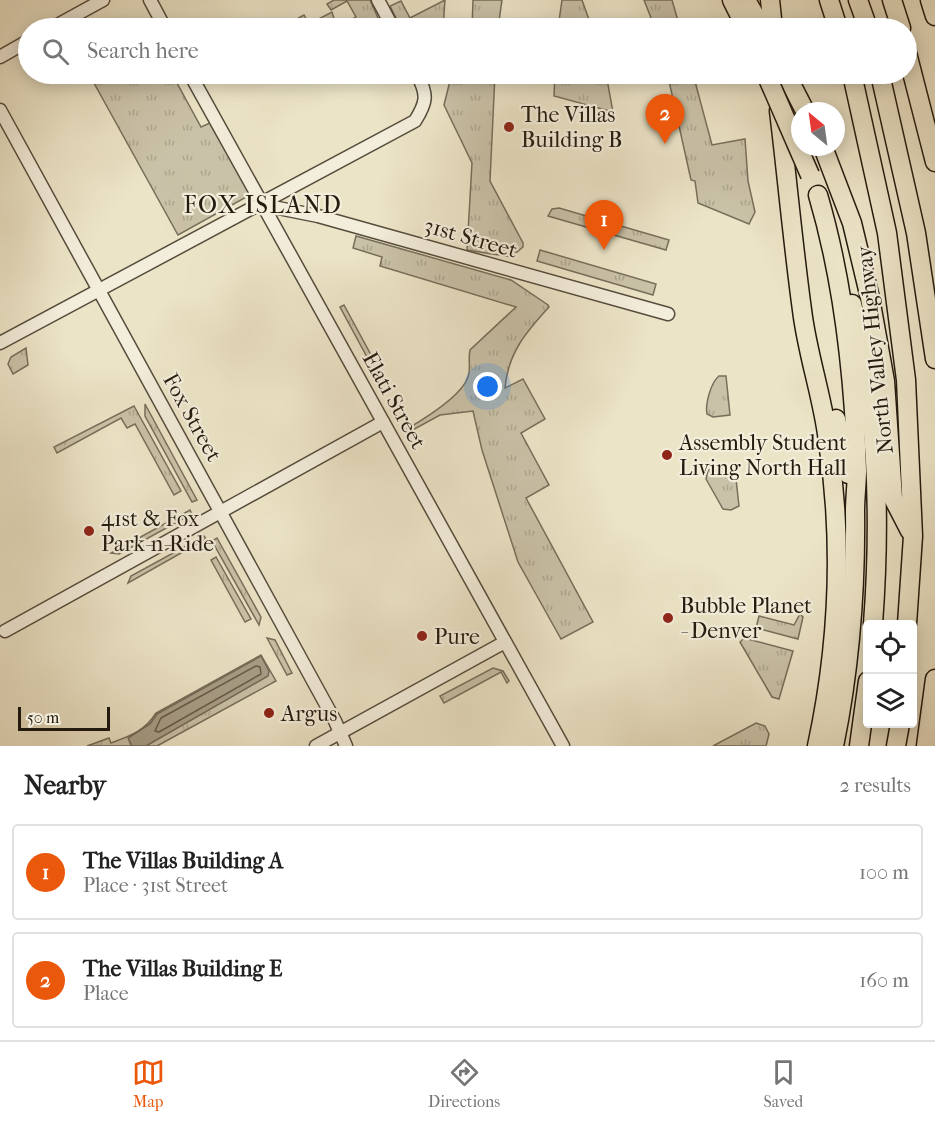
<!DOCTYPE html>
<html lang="en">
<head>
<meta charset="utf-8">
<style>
  :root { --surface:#fff; --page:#f6f6f6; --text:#222; --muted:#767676; --line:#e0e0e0; --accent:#ea580c }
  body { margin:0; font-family:"IM FELL French Canon",serif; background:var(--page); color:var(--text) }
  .controls { position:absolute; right:18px; bottom:18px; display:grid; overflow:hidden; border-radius:6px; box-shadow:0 3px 15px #0003 }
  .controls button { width:54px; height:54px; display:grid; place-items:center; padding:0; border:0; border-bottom:2px solid var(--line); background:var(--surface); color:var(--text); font:30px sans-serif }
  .compass { position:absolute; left:791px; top:102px; width:54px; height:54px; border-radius:50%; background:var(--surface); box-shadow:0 3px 15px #0003; rotate:331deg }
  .scale { position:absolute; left:18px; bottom:15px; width:92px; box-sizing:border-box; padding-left:6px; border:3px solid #241a0e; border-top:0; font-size:16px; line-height:21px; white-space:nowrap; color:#241a0e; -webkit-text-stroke:4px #f3eddb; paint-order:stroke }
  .you { position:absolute; left:488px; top:387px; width:21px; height:21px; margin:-15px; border:4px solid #fff; border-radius:50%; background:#1a73e8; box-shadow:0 0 0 9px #1a73e833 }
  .badge { display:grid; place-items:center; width:39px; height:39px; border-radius:50%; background:var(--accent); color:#fff; font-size:20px; font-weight:700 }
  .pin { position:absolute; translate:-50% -50px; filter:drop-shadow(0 2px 3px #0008) }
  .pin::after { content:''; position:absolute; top:32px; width:21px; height:18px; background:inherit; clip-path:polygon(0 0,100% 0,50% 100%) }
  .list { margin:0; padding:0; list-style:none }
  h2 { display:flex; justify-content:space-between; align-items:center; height:78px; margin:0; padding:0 24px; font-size:26px }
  h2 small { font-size:20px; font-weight:400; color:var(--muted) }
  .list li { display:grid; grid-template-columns:39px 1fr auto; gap:18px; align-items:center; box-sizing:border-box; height:96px; margin:0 12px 12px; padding:0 12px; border:2px solid var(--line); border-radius:6px }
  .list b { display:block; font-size:22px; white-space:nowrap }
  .list p { margin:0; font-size:20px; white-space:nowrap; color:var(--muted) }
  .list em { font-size:20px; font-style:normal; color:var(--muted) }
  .icon { flex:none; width:33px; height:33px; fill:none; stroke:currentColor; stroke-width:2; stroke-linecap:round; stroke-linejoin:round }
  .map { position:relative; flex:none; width:935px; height:746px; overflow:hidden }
  .search { position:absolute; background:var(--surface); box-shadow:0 3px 15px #0003; left:18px; right:18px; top:18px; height:66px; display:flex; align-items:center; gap:15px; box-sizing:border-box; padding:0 21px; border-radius:33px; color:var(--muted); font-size:22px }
  .sheet { height:294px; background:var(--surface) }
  nav { display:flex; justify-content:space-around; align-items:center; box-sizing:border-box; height:84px; border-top:2px solid var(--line); background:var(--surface); font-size:16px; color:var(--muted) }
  nav a { display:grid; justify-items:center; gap:3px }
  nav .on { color:var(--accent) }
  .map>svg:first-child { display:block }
</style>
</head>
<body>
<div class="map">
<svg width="935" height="746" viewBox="0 0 935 746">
  <defs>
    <pattern id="grass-tufts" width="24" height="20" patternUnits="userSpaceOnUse" patternTransform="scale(1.5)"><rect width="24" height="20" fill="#cac2a8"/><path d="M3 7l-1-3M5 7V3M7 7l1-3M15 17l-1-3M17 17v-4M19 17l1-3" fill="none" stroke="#ada68f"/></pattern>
  </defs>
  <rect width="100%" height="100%" fill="#ece4c7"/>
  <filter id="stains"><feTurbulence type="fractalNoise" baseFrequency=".00333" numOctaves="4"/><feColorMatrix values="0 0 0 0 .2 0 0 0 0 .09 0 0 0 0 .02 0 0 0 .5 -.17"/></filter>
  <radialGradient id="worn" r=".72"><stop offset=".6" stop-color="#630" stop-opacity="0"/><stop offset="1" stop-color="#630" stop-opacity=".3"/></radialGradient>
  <g fill="url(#grass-tufts)" stroke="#776e5b" stroke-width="1.5">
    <path d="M334,0H370L378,18L353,28H292L289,23L304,15L309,24L332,12L337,28L356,17L347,1L331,10L327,4Z"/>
    <path d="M445,0L443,28H401L390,6L401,1L410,18Z"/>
    <path d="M473,0H502L498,28H472Z"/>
    <path d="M562,0H582L592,28H558Z"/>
    <path d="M644,0H672L680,28H655Z"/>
    <path d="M89,74H172L201,127L210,123L250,195L178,235Z"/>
    <path d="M459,74H495L490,181L523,243V247L511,257L467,250L472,163L444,105L450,81Z"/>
    <path d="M555,74H606L613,112L554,96Z"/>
    <path d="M674,74H693L712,145L745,139L748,181L755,212L749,224L698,203L695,181L691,180L669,81L675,79Z"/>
    <path d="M559,208L669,240L666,250L548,216L552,209Z"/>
    <path d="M356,236L511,280L548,305L549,307C526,332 508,353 505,388L523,379L545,419L521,433L549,485L526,498L593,622L561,639L518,562L482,450L473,411L440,415L409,432L407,429C424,419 462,396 468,377C471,369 468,359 470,350L516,307L380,266L382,257L353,248Z"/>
    <path d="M540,250L656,284L653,295L537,261Z"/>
    <path d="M344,305L371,355L367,357L340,307Z"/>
    <path d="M26,348L28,365L13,374L8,364L11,357Z"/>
    <path d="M719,376H726L730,415L713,417L707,414C705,404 711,382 719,376Z"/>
    <path d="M145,404L197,500L192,502L145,416Z"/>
    <path d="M134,406L181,491L174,495L135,424L127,428L121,418L57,453L54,447Z"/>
    <path d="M717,467L735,470L739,506L731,510L723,509L706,479L708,470Z"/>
    <path d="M190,510L192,514L119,554L111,553Z"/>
    <path d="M204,536L206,539L128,583L131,576Z"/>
    <path d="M217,538L261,617L259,625L212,541Z"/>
    <path d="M216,557L251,619L245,622L211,560Z"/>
    <path d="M800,614L803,617L798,639L756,628L759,616L794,625Z"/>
    <path d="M267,638L275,640L292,673L287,675Z"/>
    <path d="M744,638L793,651L779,699L772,697L740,642Z"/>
    <path d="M261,655L276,681L157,746H87L109,738L111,743C130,736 145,731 156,713Z"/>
    <path d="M493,668L503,671L509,681L507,683L501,672L444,703L440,696Z"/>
    <path d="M756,723L765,726L769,734L766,746H713Z"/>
  </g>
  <path fill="#a89f88" stroke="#736a57" stroke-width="1.5" d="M261,656L269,671L268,676L146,746H132L128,738L150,724L157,714Z"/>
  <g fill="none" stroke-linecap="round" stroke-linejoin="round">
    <path stroke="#665c4b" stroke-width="1.5" d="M256,666L260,667L261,674L159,732L155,731L161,718Z"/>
    <defs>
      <g id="minor">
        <path d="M150,0L165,28"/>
        <path d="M378,0L393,28"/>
        <path d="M52,28L103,0"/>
        <path d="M0,57L28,41"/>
        <path d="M190,74L563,746"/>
        <path d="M0,110L335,721L346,746"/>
        <path d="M263,205L318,216L668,314"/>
        <path d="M0,343L415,121C427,102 428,95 417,74"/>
        <path d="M5,631L383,422"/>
        <path d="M316,746L505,642"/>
      </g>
      <g id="highway">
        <path d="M732,0L746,28"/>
        <path d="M746,0L762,28"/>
        <path d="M770,0L773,28"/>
        <path d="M829,0L838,28"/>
        <path d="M858,0L868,28"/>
        <path d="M892,0L901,28"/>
        <path d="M930,0L935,16"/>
        <path d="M906,49L935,162"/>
        <path d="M786,74L805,111"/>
        <path d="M852,74L887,233L906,380L913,536L907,624"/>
        <path d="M880,74L916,233L935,359"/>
        <path d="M779,111C787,177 793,244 802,310C807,352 821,392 827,434C843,537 839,644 817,746"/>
        <path d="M823,147L852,223L870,298L885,381L893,498L910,531"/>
        <path d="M818,195C844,283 854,378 857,470C857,483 855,497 855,511C856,590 850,668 834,746"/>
        <path d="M852,304C878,408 881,518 873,624"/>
        <path d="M836,419L848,474"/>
        <path d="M859,746L868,681"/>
        <path d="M896,746L900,724"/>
        <path d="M926,746L935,679"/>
      </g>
    </defs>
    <use href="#minor" stroke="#564c3c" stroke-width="15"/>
    <use href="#highway" stroke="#241a0e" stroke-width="21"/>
    <use href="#minor" stroke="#f3eddb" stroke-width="12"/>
    <use href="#highway" stroke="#ece4c7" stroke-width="18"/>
    <defs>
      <path id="highway-bridge" d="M766,74L810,175"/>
    </defs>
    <use href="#highway-bridge" stroke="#241a0e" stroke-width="21" stroke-linecap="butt"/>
    <use href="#highway-bridge" stroke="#ece4c7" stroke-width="18"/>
  </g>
  <g fill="#8f2418" stroke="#f3eddb" stroke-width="2">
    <circle cx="509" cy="127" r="6"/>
    <circle cx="667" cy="455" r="6"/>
    <circle cx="89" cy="531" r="6"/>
    <circle cx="668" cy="618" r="6"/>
    <circle cx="422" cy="636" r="6"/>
    <circle cx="269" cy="713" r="6"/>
  </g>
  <g text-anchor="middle" stroke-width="4.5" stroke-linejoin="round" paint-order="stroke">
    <g font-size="22" fill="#241a0e" stroke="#f3eddb" text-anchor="start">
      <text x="521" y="122">The Villas<tspan x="521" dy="25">Building B</tspan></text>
      <text x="679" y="450">Assembly Student<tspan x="679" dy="25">Living North Hall</tspan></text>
      <text x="101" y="526">41st &amp; Fox<tspan x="101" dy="25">Park-n-Ride</tspan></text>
      <text x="680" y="613">Bubble Planet<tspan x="680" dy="25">- Denver</tspan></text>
      <text x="434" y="644">Pure</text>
      <text x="281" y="721">Argus</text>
    </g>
    <g font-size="22" fill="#241a0e" stroke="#f3eddb">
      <text transform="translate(471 237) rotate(16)" y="8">31st Street</text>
      <text transform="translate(874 350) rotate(-96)" y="8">North Valley Highway</text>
      <text transform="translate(395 400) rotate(61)" y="8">Elati Street</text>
      <text transform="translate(193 417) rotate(61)" y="8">Fox Street</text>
    </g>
    <g font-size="24" letter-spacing="1.5" fill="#241a0e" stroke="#f3eddb">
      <text x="263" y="213">FOX ISLAND</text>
    </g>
  </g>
  <rect width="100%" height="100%" filter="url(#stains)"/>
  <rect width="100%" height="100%" fill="url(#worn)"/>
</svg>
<div class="controls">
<button><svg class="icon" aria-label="locate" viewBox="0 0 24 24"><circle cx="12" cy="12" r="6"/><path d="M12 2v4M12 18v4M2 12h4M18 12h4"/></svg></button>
<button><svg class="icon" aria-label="layers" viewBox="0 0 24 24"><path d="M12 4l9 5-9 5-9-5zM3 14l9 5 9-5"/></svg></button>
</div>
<svg class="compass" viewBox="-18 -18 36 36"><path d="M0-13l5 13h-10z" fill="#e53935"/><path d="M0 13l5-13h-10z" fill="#767676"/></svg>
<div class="scale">50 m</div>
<div class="you"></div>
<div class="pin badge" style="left:604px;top:250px">1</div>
<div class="pin badge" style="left:665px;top:144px">2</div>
<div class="search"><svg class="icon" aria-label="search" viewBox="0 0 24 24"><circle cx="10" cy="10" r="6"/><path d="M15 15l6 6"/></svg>Search here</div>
</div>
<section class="sheet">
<h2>Nearby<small>2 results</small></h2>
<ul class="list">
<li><span class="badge">1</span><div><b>The Villas Building A</b><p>Place · 31st Street</p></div><em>100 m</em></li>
<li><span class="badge">2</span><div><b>The Villas Building E</b><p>Place</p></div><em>160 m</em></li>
</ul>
</section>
<nav>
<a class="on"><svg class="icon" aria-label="map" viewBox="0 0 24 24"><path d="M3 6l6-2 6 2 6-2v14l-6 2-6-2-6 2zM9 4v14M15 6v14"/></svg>Map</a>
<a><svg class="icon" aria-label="directions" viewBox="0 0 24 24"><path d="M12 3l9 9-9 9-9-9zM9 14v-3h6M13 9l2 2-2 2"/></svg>Directions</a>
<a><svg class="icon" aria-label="saved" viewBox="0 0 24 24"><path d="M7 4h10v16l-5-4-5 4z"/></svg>Saved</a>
</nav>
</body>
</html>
